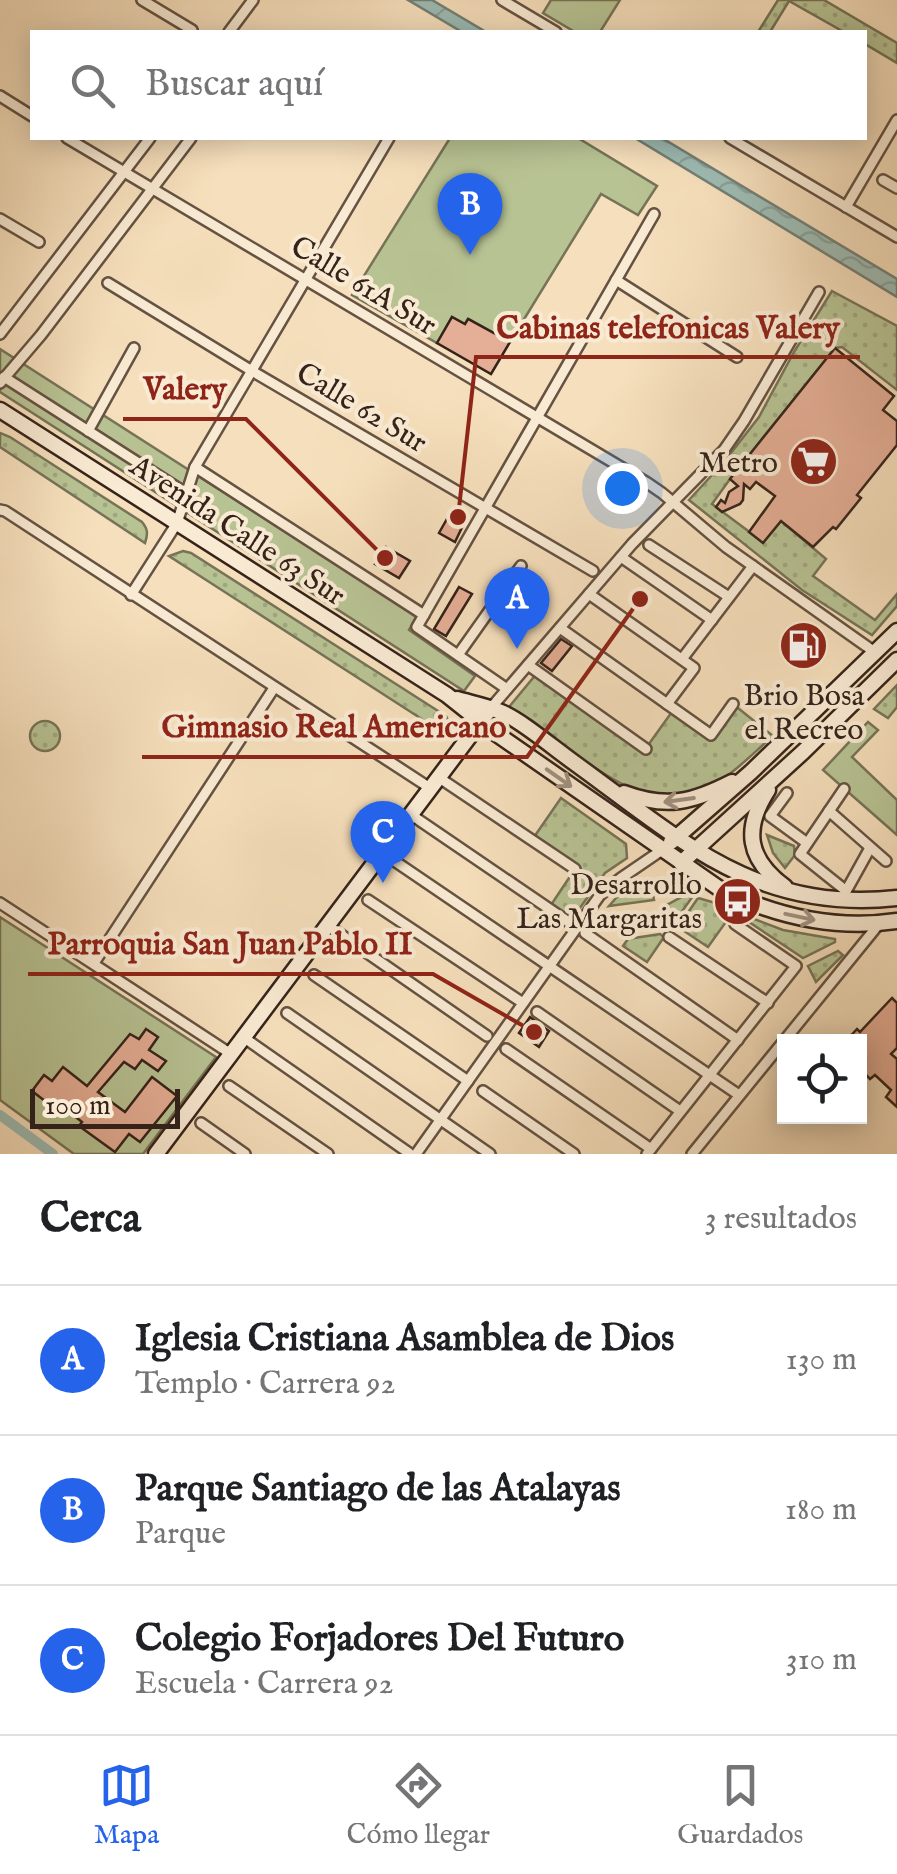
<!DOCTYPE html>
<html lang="es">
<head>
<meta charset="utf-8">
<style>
  :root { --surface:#fff; --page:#f6f6f6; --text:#202124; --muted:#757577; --line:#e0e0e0; --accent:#2563eb }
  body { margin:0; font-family:"IM FELL English",serif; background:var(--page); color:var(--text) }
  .controls { position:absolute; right:30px; bottom:30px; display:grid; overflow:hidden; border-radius:0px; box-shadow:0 5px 25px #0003 }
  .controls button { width:90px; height:90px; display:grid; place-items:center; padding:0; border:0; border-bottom:2px solid var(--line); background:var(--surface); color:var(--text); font:50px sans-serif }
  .scale { position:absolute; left:30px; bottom:25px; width:150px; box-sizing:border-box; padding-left:10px; border:5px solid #35231a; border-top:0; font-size:28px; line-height:35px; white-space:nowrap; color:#35231a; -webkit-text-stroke:8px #f9ead3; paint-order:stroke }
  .you { position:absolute; left:622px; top:488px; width:35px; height:35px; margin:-25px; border:8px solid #fff; border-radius:50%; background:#1a73e8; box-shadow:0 0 0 15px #1a73e833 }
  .badge { display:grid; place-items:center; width:65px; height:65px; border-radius:50%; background:var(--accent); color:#fff; font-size:32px; font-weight:700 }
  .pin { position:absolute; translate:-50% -82px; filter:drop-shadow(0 2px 5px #0008) }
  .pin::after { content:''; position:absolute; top:52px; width:35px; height:30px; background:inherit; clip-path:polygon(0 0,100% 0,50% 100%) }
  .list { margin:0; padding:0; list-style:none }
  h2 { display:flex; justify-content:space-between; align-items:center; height:130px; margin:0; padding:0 40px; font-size:42px }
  h2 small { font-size:32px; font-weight:400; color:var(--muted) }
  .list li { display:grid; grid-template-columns:65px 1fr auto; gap:30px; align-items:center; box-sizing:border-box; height:150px; padding:0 40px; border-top:2px solid var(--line) }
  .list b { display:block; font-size:38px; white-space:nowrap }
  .list p { margin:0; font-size:32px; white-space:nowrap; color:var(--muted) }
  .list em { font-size:32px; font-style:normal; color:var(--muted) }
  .icon { flex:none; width:55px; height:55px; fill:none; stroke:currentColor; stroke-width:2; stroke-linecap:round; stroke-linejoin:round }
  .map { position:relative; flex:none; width:897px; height:1154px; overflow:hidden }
  .search { position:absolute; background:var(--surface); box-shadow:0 5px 25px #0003; left:30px; right:30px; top:30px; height:110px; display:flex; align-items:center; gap:25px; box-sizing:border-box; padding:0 35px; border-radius:0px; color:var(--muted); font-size:38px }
  .sheet { height:580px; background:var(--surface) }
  nav { display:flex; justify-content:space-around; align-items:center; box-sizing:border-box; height:140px; border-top:2px solid var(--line); background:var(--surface); font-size:28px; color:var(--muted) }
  nav a { display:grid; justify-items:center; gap:5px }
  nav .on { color:var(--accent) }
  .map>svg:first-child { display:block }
</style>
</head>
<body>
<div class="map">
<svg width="897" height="1154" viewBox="0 0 897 1154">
  <defs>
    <pattern id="grass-dots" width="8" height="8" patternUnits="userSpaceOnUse" patternTransform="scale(2.5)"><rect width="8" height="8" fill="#b8c394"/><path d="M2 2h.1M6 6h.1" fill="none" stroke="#9fa77f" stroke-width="1.8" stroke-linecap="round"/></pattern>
    <pattern id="water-waves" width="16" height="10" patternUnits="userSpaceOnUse" patternTransform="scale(2.5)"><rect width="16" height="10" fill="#9dbcb4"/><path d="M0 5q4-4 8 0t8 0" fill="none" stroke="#88a19a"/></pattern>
  </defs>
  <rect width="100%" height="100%" fill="#f6dfbc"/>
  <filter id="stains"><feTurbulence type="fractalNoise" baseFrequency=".002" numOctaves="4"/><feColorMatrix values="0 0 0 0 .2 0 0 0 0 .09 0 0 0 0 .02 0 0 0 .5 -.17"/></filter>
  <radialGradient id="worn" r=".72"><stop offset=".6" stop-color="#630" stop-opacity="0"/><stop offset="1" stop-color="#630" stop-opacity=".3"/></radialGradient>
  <g fill="url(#grass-dots)" stroke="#767357" stroke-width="2.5">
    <path d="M778,0H824L897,43V63L865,44L864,32H844L789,1L770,32H758Z"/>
    <path d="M832,291L897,326V390L842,347L835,348L730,479L712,504L763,542L781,521L826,559L813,576L875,620L897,594V606L872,635L802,590L689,500L724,462L759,417L794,352Z"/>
    <path d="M0,433L10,437L142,522C148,529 148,534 145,543L0,447Z"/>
    <path d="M183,551L191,553L446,716L452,728L448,736L169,556Z"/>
    <path d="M538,672L646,748L674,709L711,735L733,704L773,736C751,755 727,781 699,792C651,810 610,778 572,752C551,737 530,722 509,707Z"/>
    <path d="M897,685V707L888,718L874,709Z"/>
    <circle cx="45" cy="736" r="15"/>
    <path d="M561,798L626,844L627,858L605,873L572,919L551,905L575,869L532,840Z"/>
    <path d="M767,835L794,846L795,855L785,868L773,853Z"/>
    <path d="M635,885L652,890L654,900L609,906L617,897Z"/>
    <path d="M689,893L693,896L673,924L667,919L665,906Z"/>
    <path d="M698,898L719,904L733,912L708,947L678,927Z"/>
    <path d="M749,917L783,930L835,939V942L803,958L746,920Z"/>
    <path d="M660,934L664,937L647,962L623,946L628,939Z"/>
    <path d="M838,951L843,955L816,982L808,966Z"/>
  </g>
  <g fill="#b8c394" stroke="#767357" stroke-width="2.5">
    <path d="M551,0H620L600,32H575L543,13Z"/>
    <path d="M450,138H578L657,186L638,215L601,194L510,342L469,319L465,324L452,317L437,343L352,295Z"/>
    <path d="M0,349L417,616L409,630L475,676L464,691L0,392Z"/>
    <path d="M868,722L878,730L852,757L897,800V835L823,770Z"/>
    <path d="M0,917L216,1057L143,1154H74L0,1100Z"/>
  </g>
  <g fill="url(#water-waves)" stroke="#737f76" stroke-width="2.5">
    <path d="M408,0H432L486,32H462Z"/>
    <path d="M635,138H662L897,279V297Z"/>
  </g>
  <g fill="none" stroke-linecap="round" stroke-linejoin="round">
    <path stroke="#9dbcb4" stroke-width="10" d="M0,1115L53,1154"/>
  </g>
  <g fill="#e5ae96" stroke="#35231a" stroke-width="2.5">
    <path d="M452,317L465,324L468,319L510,342L491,374L437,343Z"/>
    <path d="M835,348L894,396L883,410L897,421V445L857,495L861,498L836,529L833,527L813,547L781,521L763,543L749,532L775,496L756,482L750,489L744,484L743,500L740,504L722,512L716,507L721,500L725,503L729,492L738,486L730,479Z"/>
    <path d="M452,510L467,517L455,542L439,533Z"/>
    <path d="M386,547L410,561L399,578L375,564Z"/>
    <path d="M459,587L472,594L446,636L434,629Z"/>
    <path d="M806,631L818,639L799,666L787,658Z"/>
    <path d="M561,639L572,646L552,671L541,663Z"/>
    <path d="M892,998L897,1003V1048L891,1054L897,1059V1107L886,1097L891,1090L875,1075L870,1079L860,1069L865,1060L860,1055V1042H845L857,1029L860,1032Z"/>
    <path d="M530,1017L549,1031L539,1047L519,1033Z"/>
    <path d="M146,1029L158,1037L149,1050L166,1061L158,1071L142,1060L135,1069L124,1062L98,1092L125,1112L152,1077L177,1096L140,1142L129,1134L115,1152L79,1126L82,1122L62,1106L58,1111L32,1091L44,1075L52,1081L63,1067L87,1086L130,1034L139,1039Z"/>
  </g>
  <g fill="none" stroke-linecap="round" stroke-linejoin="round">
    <defs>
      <g id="street">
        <path d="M142,0L192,30"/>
        <path d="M502,0L556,32"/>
        <path d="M229,32L253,0"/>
        <path d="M0,96L32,116"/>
        <path d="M67,138L646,482L662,493L726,547L876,653"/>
        <path d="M730,138L897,237"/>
        <path d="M883,180L897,188"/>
        <path d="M846,207L897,120"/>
        <path d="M0,219L39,242"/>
        <path d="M616,280L737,357"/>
        <path d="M108,283L252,371L593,571"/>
        <path d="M0,334L150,138"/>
        <path d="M4,377L187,494"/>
        <path d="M0,383L41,335L191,138"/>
        <path d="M88,431L134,348"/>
        <path d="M195,467L424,615"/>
        <path d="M0,510L5,511L430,788"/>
        <path d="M649,545L729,597"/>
        <path d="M621,557L712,620"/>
        <path d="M589,594L694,668L667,704"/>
        <path d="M131,595L177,523L195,467L389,138"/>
        <path d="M560,628L711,735L733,704"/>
        <path d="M458,655L521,566"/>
        <path d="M682,659L753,566"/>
        <path d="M528,665L646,749"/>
        <path d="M507,689L417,627L654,214"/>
        <path d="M490,709L632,544L724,450L744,421L819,292"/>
        <path d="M438,777L575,869"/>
        <path d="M844,789L800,854L845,890"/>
        <path d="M787,793L770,816L807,843"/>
        <path d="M829,811L886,861"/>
        <path d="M410,814L573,925"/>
        <path d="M396,862L739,1095"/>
        <path d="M845,893L870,848"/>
        <path d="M368,900L523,1003"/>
        <path d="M0,903L231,1054"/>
        <path d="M327,925L487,1036"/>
        <path d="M585,933L738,1040"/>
        <path d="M669,937L768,1003"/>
        <path d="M94,963L274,688"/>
        <path d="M314,975L468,1081"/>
        <path d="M537,1012L680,1111"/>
        <path d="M287,1013L490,1154"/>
        <path d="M243,1037L409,1153"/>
        <path d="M506,1049L651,1149"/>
        <path d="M229,1086L328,1154"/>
        <path d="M483,1091L574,1154"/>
        <path d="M201,1123L245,1154"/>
        <path d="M416,1154L600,895L621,878L662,850"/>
        <path d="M647,1154L796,966L735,924"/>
        <path d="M692,1154L879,924"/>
      </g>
      <g id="secondary">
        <path d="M0,410L447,695L491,730L720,889C775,916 836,930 897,921"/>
        <path d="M457,699C471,703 487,706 501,712C521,720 556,750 576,764C682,841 757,913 897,898"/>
        <path d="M768,790C743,829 747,859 785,887"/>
        <path d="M624,793C667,809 693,802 732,782"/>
        <path d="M671,842L751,772L897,631"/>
        <path d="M681,863L803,752L897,660"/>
        <path d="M156,1154L490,709"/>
      </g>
    </defs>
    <use href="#street" stroke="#655242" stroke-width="14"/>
    <use href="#secondary" stroke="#35231a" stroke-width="19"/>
    <use href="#street" stroke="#f9ead3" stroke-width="9"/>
    <use href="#secondary" stroke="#f9ead3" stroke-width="14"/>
  </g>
  <defs><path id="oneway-shaft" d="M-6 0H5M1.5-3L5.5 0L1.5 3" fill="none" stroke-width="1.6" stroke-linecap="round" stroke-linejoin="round" transform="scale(2.5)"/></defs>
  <g stroke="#a19080">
    <use href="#oneway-shaft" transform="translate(559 778) rotate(35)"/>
    <use href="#oneway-shaft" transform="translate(679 800) rotate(172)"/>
    <use href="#oneway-shaft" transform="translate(800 917) rotate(12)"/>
  </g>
  <defs>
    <symbol id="supermarket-disc" viewBox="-11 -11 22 22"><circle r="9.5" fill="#8f2418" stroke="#f9ead3"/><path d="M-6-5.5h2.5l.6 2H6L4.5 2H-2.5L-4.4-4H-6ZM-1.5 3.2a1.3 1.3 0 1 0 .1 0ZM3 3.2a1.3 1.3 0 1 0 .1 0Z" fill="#fff"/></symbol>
    <symbol id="fuel-disc" viewBox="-11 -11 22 22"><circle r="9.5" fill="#8f2418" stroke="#f9ead3"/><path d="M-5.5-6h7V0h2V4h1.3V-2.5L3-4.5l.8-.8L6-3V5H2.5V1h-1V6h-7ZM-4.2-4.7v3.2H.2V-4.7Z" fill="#fff"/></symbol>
    <symbol id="bus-disc" viewBox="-11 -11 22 22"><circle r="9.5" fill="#8f2418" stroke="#f9ead3"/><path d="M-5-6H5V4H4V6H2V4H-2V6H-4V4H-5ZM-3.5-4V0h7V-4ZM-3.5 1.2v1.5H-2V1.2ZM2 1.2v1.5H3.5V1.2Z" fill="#fff"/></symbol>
  </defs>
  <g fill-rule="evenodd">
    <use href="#supermarket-disc" x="786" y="434" width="55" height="55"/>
    <use href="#fuel-disc" x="776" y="618" width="55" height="55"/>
    <use href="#bus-disc" x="710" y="874" width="55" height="55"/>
  </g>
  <g text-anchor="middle" stroke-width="8" stroke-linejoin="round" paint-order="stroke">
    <g font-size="30" fill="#35231a" stroke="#f9ead3">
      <text transform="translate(364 285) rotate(31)" y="10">Calle 61A Sur</text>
      <text transform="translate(362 407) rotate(31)" y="10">Calle 62 Sur</text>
      <text transform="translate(238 530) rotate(33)" y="10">Avenida Calle 63 Sur</text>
    </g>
    <g font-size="30" fill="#35231a" stroke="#f9ead3" text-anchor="end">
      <text x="778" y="472">Metro</text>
      <text x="804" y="705" text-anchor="middle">Brio Bosa<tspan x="804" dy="34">el Recreo</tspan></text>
      <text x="702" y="894">Desarrollo<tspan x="702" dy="34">Las Margaritas</tspan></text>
    </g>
  </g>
  <path fill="none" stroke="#8f2418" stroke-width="4" d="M458 517L476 357H860M385 558L246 419H123M640 599L527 757H142M534 1032L433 974H28"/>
  <g fill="#8f2418" stroke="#f9ead3" stroke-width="4">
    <circle cx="458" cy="517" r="10"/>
    <circle cx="385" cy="558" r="10"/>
    <circle cx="640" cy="599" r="10"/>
    <circle cx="534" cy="1032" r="10"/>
  </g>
  <g font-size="32" text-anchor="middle" font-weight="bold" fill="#8f2418" stroke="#f9ead3" stroke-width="8" stroke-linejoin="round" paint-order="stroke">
    <text x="668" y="338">Cabinas telefonicas Valery</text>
    <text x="185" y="399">Valery</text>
    <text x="334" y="737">Gimnasio Real Americano</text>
    <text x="230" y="954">Parroquia San Juan Pablo II</text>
  </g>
  <rect width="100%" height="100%" filter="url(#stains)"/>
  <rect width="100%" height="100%" fill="url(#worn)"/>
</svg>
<div class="controls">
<button><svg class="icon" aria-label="locate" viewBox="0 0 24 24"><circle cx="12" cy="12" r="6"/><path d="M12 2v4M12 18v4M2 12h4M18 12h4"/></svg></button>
</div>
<div class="scale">100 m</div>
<div class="you"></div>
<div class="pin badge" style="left:517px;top:649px">A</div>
<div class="pin badge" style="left:470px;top:255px">B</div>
<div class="pin badge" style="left:383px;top:883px">C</div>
<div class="search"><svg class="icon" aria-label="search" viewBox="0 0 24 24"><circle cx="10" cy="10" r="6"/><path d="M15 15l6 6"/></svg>Buscar aquí</div>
</div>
<section class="sheet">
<h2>Cerca<small>3 resultados</small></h2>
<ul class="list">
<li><span class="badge">A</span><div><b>Iglesia Cristiana Asamblea de Dios</b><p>Templo · Carrera 92</p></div><em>130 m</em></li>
<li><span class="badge">B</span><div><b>Parque Santiago de las Atalayas</b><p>Parque</p></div><em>180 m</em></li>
<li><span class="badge">C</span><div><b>Colegio Forjadores Del Futuro</b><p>Escuela · Carrera 92</p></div><em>310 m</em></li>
</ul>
</section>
<nav>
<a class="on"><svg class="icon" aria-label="map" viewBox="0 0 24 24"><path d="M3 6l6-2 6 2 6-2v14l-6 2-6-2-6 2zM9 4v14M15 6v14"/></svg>Mapa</a>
<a><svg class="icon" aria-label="directions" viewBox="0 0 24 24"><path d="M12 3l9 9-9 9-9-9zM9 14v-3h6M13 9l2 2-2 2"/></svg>Cómo llegar</a>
<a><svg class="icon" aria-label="saved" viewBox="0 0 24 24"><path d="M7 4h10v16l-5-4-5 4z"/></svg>Guardados</a>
</nav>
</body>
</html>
